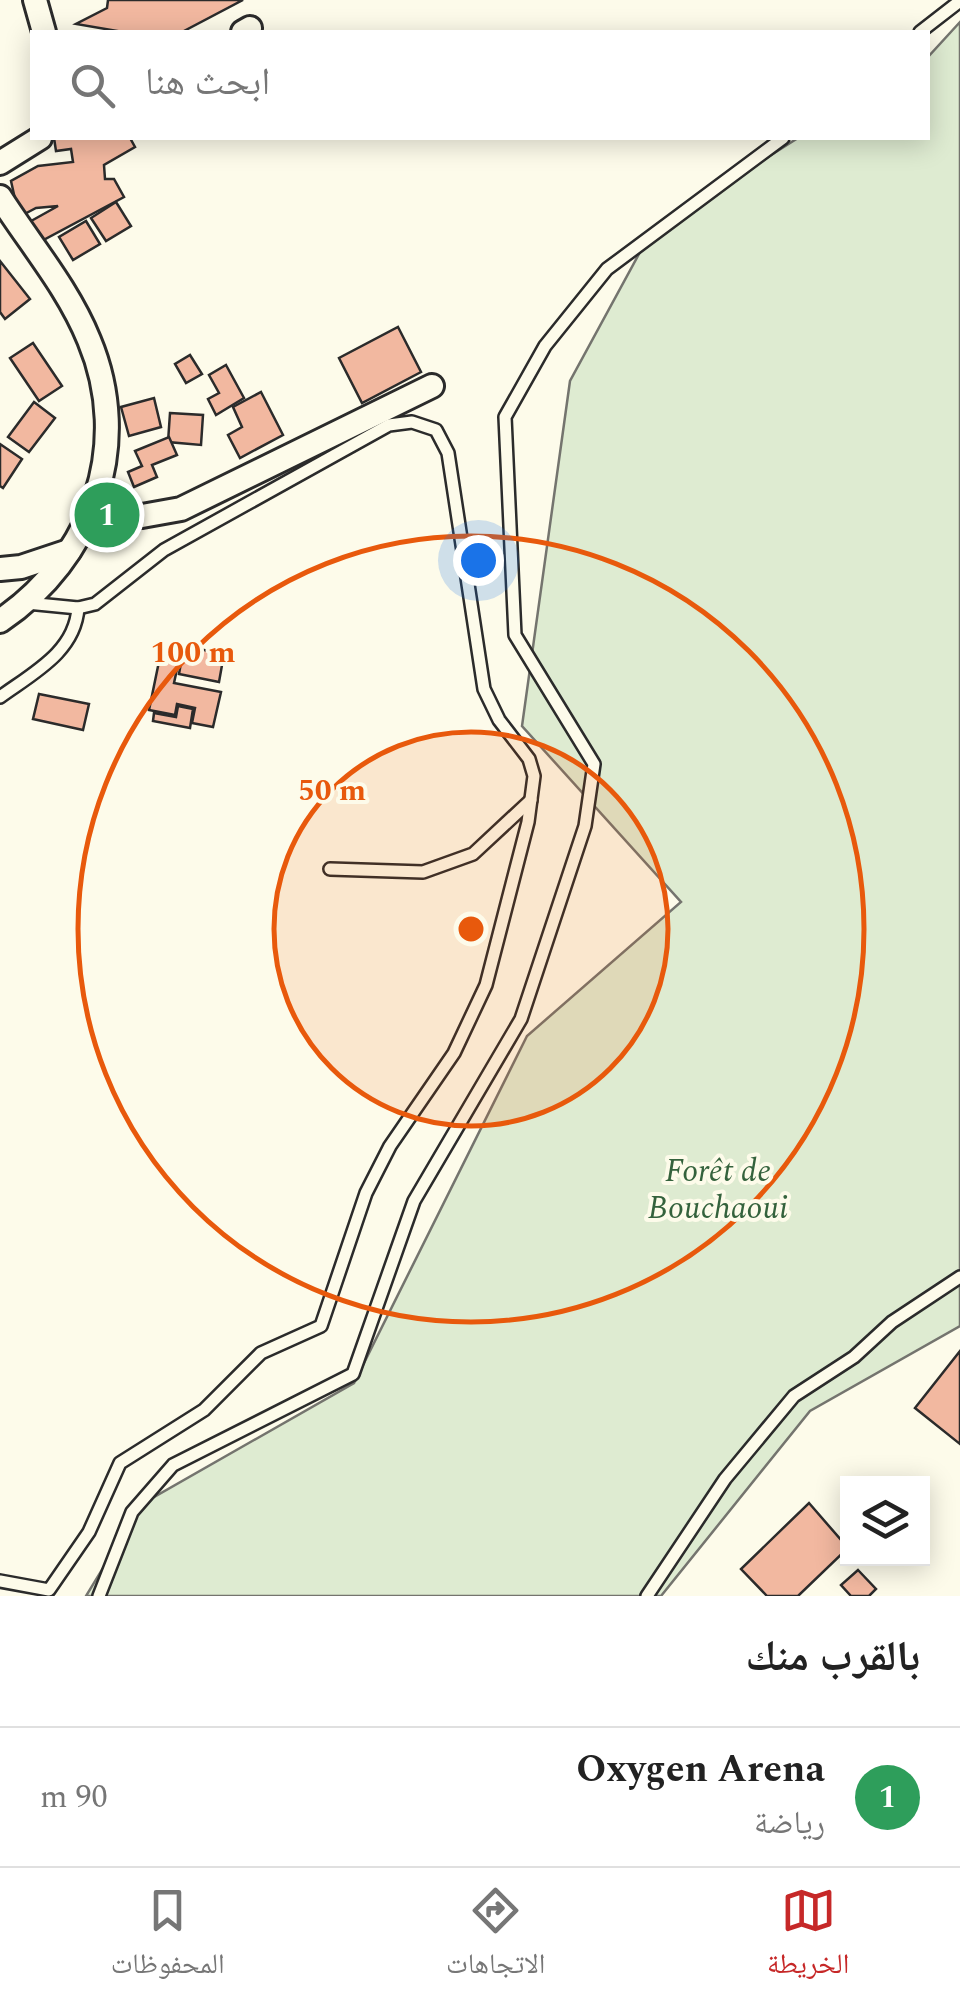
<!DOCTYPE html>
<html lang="ar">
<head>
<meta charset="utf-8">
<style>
  :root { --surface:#fff; --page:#f6f6f6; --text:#222; --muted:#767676; --line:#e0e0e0; --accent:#c62828 }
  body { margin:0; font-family:Spectral,"Noto Naskh Arabic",serif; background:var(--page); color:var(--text); direction:rtl }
  .controls { position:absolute; right:30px; bottom:30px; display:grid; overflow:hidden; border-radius:0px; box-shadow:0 5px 25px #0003 }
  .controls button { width:90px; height:90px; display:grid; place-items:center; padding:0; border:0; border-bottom:2px solid var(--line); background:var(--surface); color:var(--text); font:50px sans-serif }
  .you { position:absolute; left:478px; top:560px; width:35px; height:35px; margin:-25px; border:8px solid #fff; border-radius:50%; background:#1a73e8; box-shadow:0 0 0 15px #1a73e833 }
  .badge { display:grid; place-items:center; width:65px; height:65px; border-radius:50%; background:var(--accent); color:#fff; font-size:32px; font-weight:700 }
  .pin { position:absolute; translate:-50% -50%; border:5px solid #fff; box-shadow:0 2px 10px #0006 }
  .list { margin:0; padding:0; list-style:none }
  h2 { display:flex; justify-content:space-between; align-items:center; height:130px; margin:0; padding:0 40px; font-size:42px }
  h2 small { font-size:32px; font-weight:400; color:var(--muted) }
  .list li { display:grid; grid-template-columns:65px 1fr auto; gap:30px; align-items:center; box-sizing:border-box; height:140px; padding:0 40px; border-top:2px solid var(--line) }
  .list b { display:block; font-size:38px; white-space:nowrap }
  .list p { margin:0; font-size:32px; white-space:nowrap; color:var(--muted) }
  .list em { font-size:32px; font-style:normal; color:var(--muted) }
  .icon { flex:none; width:55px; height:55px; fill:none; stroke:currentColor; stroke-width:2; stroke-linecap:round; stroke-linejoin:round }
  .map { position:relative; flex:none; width:960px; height:1596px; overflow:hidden; direction:ltr }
  .search { position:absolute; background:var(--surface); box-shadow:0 5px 25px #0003; left:30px; right:30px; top:30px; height:110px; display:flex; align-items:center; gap:25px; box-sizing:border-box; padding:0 35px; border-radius:0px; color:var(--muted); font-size:38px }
  .sheet { height:270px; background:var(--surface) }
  nav { display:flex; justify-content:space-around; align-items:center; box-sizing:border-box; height:140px; border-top:2px solid var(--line); background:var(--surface); font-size:28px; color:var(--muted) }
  nav a { display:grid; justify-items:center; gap:5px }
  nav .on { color:var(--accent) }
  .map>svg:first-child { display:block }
</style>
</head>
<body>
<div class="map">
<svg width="960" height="1596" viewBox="0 0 960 1596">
  <rect width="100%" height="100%" fill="#fdfbea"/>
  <path fill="#deebd1" stroke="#74746e" stroke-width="2.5" d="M960,22V1326L810,1411L661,1596H86L142,1504L354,1383L527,1036L681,902L522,726L570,381L652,230L798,138H928V57Z"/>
  <g fill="#f2b8a0" stroke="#2b2b2b" stroke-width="2.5">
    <path d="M108,0H243L182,32H123L76,24L107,8Z"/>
    <path d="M54,138H130L135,147L104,165L105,179H114L124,197L34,245L24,225L58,206L36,208L19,217L11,181L38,166L73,162L71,149L56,151Z"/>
    <path d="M116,202L131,226L106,241L91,218Z"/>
    <path d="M86,221L100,244L73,260L59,237Z"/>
    <path d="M0,261L30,299L5,319L0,312Z"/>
    <path d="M398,327L421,372L362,403L339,358Z"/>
    <path d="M33,343L62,386L39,401L10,358Z"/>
    <path d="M190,355L202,374L186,383L175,364Z"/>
    <path d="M226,365L244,398L216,415L208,399L219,393L209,375Z"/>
    <path d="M261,392L283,435L240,458L228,435L242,427L233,407Z"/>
    <path d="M154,398L161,427L129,436L121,407Z"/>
    <path d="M34,402L55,418L29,452L8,437Z"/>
    <path d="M170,413L203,415L201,445L168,442Z"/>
    <path d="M169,437L177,455L152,465L157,477L134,487L128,472L142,466L135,451Z"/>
    <path d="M0,444L22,459L3,488L0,486Z"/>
    <path d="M184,646L224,654L219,682L179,674Z"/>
    <path d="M162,647L181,651L174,683L221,692L213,727L192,723L195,708L177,704L175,715L149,710Z"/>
    <path d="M39,694L89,704L83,730L33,719Z"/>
    <path d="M178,706L193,709L190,728L153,721L154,713L176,717Z"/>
    <path d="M960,1351V1444L915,1408Z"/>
    <path d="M809,1503L848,1548L798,1596H767L741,1569Z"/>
    <path d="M858,1570L876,1589L869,1596H851L841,1585Z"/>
  </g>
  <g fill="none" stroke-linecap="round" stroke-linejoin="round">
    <defs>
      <g id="service">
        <path d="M920,32L960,1"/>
        <path d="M0,697C33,673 75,652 78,608"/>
        <path d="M330,869L423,872L473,854L531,800"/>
        <path d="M0,1581L49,1590L89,1532L120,1463L204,1410L261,1353L321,1326L366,1193L390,1146L454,1053L486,985L528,822L534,776L529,759L499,720L484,689L448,453L436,430L412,422L389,425L164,550L95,604L78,608L27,603"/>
        <path d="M99,1596L132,1512L173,1465L353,1374L414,1201L521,1019L585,826L594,764L515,635L505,417L545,346L607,269L783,138"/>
        <path d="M647,1596L725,1479L794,1396L854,1357L892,1322L960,1277"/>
      </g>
      <g id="minor">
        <path d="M35,0L44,32"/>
        <path d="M243,32L250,28"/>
        <path d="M0,163L40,138"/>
        <path d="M0,197C30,244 68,288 89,340C133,445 93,558 0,621"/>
        <path d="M94,508L142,516L181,509L432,386"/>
        <path d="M0,569L21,567L69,551"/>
      </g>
    </defs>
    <use href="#service" stroke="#2b2b2b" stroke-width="16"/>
    <use href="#minor" stroke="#2b2b2b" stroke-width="28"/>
    <use href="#service" stroke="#fdfbea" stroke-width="11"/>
    <use href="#minor" stroke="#fdfbea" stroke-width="22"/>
  </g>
  <circle cx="471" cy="929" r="197" fill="#e8590c" fill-opacity=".12"/>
  <g fill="none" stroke="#e8590c" stroke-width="5">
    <circle cx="471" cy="929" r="197"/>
    <circle cx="471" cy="929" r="393"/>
  </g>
  <g text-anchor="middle" stroke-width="8" stroke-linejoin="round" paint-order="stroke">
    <g font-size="32" font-style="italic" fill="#34623c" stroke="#fdfbea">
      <text x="718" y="1181">Forêt de<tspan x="718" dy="37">Bouchaoui</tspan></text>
    </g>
  </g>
  <circle cx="471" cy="929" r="15" fill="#e8590c" stroke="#fdfbea" stroke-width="5"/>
  <g font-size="30" text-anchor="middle" font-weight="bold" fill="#e8590c" stroke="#fdfbea" stroke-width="8" stroke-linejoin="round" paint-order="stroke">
    <text x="193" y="662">100 m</text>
    <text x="332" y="800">50 m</text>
  </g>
</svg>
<div class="controls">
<button><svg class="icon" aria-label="layers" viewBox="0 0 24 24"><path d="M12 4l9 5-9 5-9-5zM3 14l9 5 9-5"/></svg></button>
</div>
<div class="you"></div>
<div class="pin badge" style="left:107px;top:515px;background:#2e9e5b">1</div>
<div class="search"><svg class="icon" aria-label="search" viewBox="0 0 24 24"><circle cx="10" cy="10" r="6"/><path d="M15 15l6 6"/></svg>ابحث هنا</div>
</div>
<section class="sheet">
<h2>بالقرب منك<small></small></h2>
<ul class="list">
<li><span class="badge" style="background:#2e9e5b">1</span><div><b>Oxygen Arena</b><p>رياضة</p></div><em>90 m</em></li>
</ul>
</section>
<nav>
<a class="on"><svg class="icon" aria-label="map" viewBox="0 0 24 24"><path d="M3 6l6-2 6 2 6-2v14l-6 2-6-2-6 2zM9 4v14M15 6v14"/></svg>الخريطة</a>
<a><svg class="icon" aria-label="directions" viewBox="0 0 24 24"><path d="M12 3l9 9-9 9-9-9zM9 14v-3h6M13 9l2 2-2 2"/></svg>الاتجاهات</a>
<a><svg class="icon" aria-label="saved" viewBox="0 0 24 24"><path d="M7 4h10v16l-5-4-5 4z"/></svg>المحفوظات</a>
</nav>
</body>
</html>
